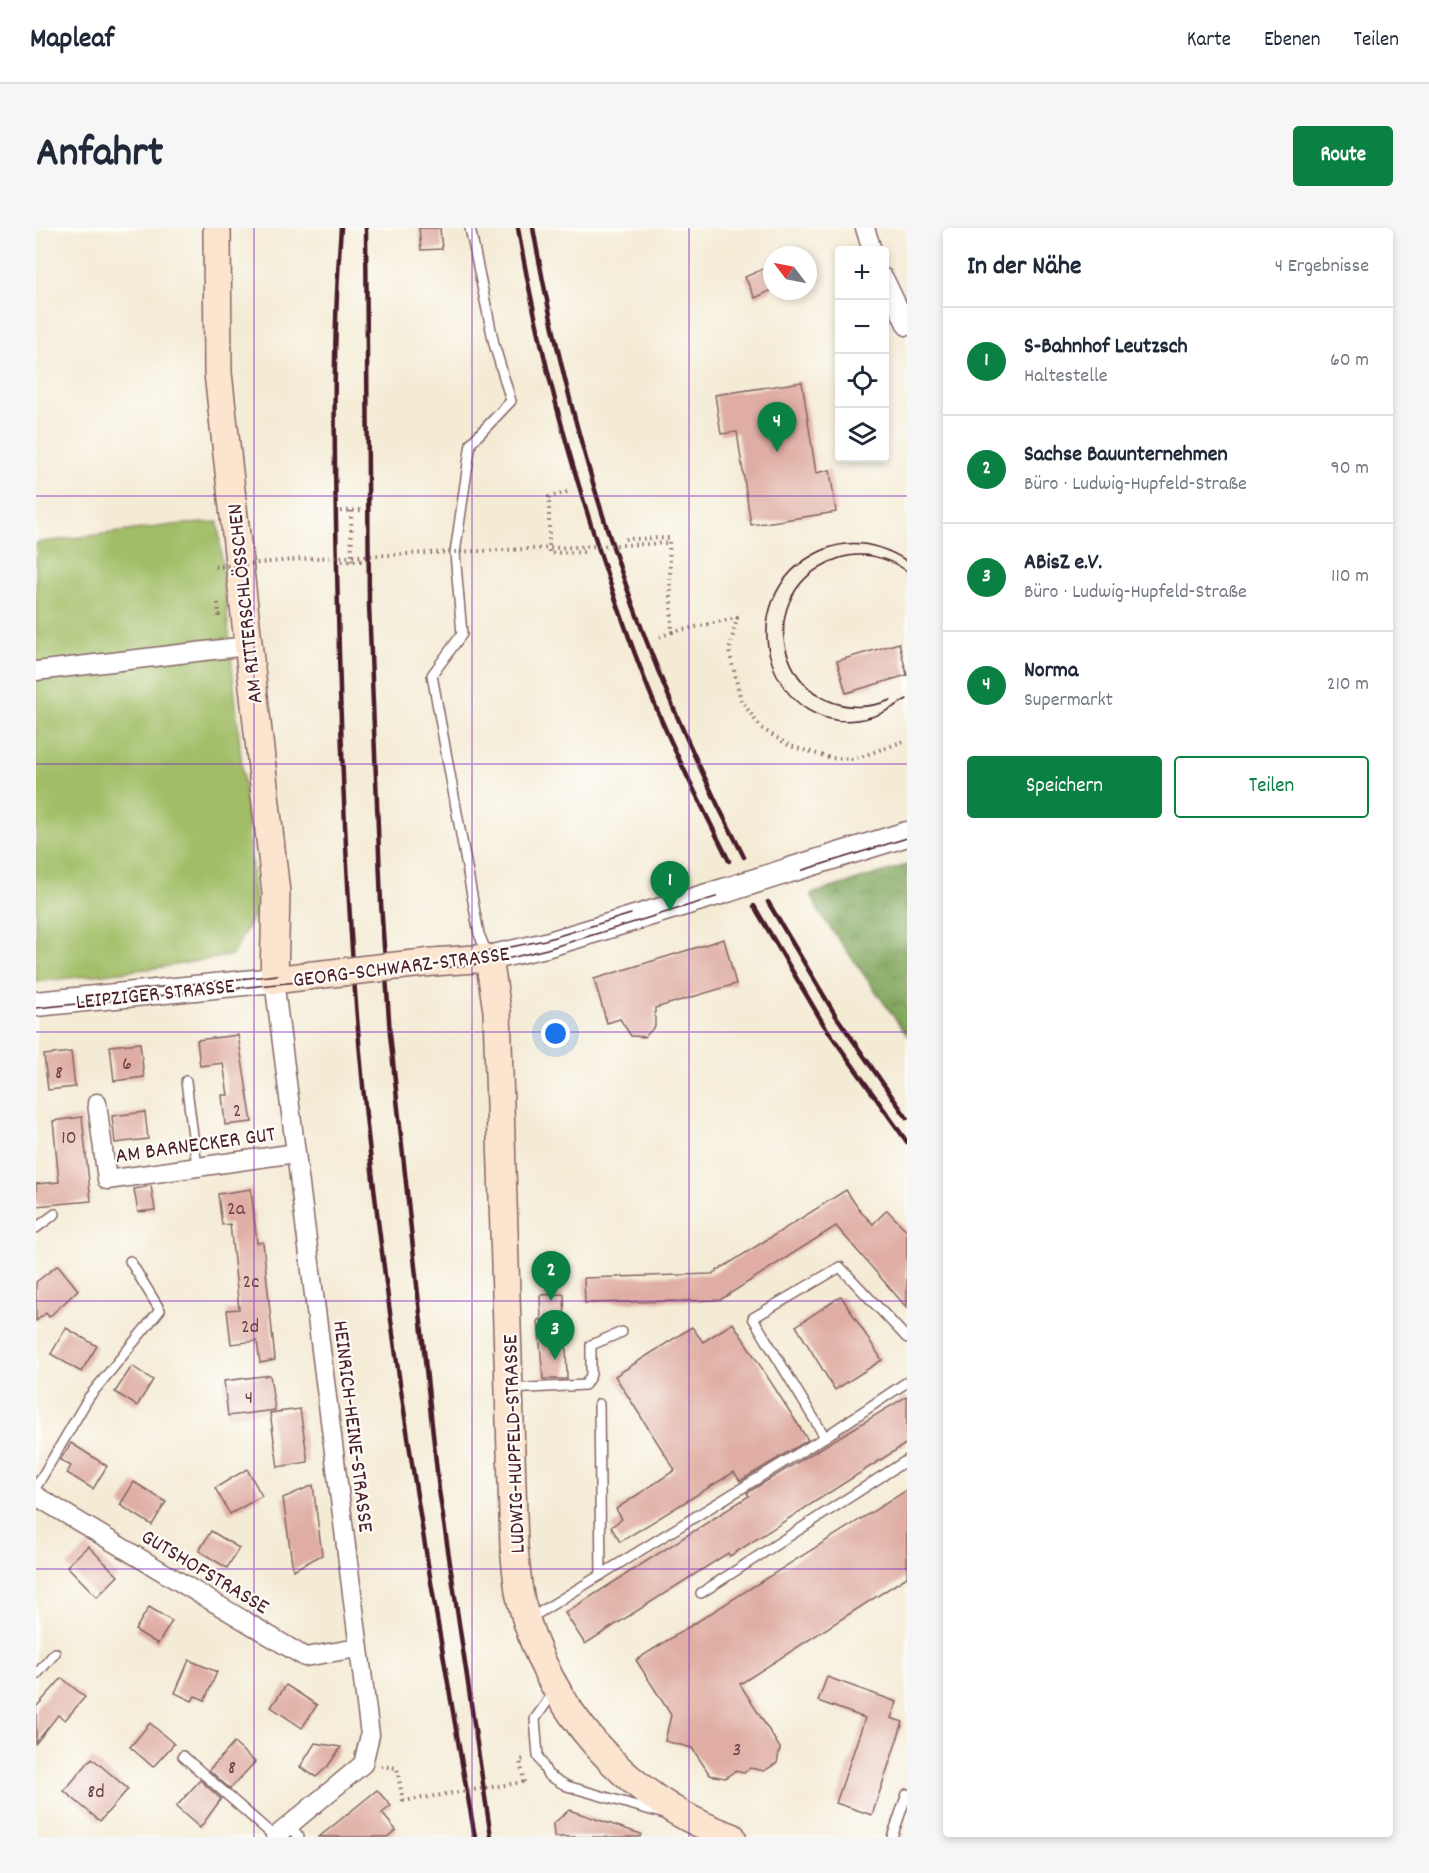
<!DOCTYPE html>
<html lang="de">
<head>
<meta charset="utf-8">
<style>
  :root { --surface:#fff; --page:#f6f6f7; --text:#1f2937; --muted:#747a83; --line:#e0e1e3; --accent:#0b8043 }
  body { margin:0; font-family:Dekko,sans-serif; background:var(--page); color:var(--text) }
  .controls { position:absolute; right:18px; top:18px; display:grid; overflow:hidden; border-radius:6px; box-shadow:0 3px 9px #0003 }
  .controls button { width:54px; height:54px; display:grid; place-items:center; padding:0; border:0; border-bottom:2px solid var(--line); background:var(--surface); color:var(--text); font:30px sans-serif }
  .compass { position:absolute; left:727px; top:18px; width:54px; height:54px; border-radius:50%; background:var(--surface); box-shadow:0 3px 9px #0003; rotate:302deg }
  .you { position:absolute; left:520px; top:806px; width:21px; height:21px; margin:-15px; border:4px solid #fff; border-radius:50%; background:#1a73e8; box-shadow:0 0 0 9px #1a73e833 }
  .badge { display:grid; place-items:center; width:39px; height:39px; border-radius:50%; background:var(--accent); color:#fff; font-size:20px; font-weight:700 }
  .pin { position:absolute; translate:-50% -50px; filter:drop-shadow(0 2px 3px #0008) }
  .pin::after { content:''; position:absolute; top:32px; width:21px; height:18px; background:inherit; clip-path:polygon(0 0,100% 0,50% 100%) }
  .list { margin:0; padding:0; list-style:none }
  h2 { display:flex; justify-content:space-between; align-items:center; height:78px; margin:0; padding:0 24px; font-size:26px }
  h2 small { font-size:20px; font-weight:400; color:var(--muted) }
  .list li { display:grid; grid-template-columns:39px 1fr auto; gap:18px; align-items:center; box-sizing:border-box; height:108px; padding:0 24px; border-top:2px solid var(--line) }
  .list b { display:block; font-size:22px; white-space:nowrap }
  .list p { margin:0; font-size:20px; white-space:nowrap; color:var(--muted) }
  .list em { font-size:20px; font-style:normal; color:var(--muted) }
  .actions { display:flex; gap:12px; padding:18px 24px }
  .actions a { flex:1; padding:14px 0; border:2px solid var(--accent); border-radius:6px; text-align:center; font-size:21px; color:var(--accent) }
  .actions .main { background:var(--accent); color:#fff }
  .icon { flex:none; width:33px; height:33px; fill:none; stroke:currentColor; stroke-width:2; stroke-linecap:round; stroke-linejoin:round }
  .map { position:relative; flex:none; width:871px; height:1609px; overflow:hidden; border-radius:6px }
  header { display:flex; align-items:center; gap:36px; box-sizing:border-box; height:84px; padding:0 30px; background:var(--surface); border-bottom:2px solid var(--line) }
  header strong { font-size:28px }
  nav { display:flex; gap:33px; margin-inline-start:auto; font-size:21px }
  .intro { display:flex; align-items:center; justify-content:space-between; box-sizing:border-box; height:144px; padding:0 36px }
  h1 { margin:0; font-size:42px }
  .button { padding:15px 27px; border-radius:6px; background:var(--accent); color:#fff; font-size:21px; font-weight:700 }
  main { display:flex; gap:36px; padding:0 36px }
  aside { flex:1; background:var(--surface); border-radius:6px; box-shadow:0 3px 9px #0003 }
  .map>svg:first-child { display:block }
</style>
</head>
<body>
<header>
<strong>Mapleaf</strong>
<nav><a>Karte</a><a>Ebenen</a><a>Teilen</a></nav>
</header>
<div class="intro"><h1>Anfahrt</h1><a class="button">Route</a></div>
<main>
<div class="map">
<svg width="871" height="1609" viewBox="0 0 871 1609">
  <defs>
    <pattern id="forest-crowns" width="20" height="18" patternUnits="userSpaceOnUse" patternTransform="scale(1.5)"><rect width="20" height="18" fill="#80a55b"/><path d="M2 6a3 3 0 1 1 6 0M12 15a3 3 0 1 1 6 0" fill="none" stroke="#6b864b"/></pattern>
  </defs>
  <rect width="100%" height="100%" fill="#fdfcf7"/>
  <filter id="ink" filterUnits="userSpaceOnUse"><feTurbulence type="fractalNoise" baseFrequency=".0167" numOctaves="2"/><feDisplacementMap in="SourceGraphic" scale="12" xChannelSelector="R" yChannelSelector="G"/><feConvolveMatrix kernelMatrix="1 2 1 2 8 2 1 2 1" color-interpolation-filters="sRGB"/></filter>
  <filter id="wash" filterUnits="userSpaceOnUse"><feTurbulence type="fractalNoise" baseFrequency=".008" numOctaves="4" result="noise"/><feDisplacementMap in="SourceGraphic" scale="24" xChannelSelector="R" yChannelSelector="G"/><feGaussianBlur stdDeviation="1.35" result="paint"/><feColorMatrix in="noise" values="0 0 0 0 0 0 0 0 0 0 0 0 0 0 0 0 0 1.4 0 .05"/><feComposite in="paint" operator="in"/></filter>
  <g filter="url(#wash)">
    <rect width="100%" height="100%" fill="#f4ebd5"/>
    <path fill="#a1be66" stroke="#766e48" stroke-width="1.5" d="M182,294L220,683L196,727L126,739L0,754V315L137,297Z"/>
    <path fill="url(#forest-crowns)" stroke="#656243" stroke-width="1.5" d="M871,637V807L783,684L775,666Z"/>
    <g id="blocks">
      <g fill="#dfada3">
        <path d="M383,0H404L406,21L385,22Z"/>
        <path d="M736,37V62L719,70L709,49Z"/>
        <path d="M766,154L780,245L794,242L800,284L715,297L701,204L685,206L679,167Z"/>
        <path d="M863,415L871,447L810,465L801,433Z"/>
        <path d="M688,711L700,756L619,780V798L609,809L595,808L584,791L571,795L558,751Z"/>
        <path d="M202,807L216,894L189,897L186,867H192L187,835L164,838L161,812Z"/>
        <path d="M104,815L108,849L78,853L74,818Z"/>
        <path d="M35,824L39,859L12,862L8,827Z"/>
        <path d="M109,884L112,911L79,915L76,888Z"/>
        <path d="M46,889L55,973L0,978V956L23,954L17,893Z"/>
        <path d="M115,958L119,982L102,984L98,961Z"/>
        <path d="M215,961L221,1015L227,1014L239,1132L224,1135L221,1113L195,1116L191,1082L203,1081L194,996L186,997L182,966Z"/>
        <path d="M810,962L824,983L837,996L851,982L871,1003V1080L800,998L684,1072L549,1075L548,1050L676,1046Z"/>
        <path d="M22,1037L42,1062L13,1089L10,1085L0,1093V1054Z"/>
        <path d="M528,1066L529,1101L536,1107L530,1116L531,1151H507L502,1092H505L504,1067Z"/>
        <path d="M805,1068L846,1132L799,1162L760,1098Z"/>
        <path d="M697,1095L772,1212L704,1253L698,1244L584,1314L575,1299L586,1291L580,1281L639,1242L579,1148L656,1099L667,1114Z"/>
        <path d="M30,1100L61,1118L45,1144L15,1126Z"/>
        <path d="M96,1138L117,1152L101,1178L79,1164Z"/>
        <path d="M234,1147L239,1182L192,1188L188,1153Z"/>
        <path d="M871,1168V1215L694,1328L692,1325L549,1416L529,1385L713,1268L711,1265Z"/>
        <path d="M264,1181L272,1234L242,1239L234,1185Z"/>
        <path d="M35,1215L71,1238L57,1261L31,1245L35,1238L24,1232Z"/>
        <path d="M211,1241L226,1268L194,1286L179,1260Z"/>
        <path d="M98,1254L130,1274L116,1297L84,1277Z"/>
        <path d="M277,1257L286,1327L257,1342L247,1270Z"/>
        <path d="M871,1262V1349L704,1456L744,1520L741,1535L728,1543L714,1540L708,1545L699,1543L689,1550L674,1547L656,1520L629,1513L635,1487L600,1432Z"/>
        <path d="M175,1303L203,1320L191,1340L163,1323Z"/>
        <path d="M52,1318L82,1348L61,1369L31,1338Z"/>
        <path d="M113,1379L136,1393L122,1416L99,1402Z"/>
        <path d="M153,1432L181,1444L169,1472L159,1468L156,1473L139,1465Z"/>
        <path d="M791,1449L861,1474L855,1490L867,1494L836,1587L800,1575L829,1490L782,1473Z"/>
        <path d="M26,1450L49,1469L29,1492L22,1487L0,1515V1479Z"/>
        <path d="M250,1457L281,1477L266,1500L235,1479Z"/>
        <path d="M114,1495L138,1516L117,1539L94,1519Z"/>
        <path d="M198,1515L219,1534L194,1561L173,1542Z"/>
        <path d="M279,1515L305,1519L292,1538L280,1549L264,1539Z"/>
        <path d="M56,1530L92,1561L64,1593L28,1563Z"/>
        <path d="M164,1552L185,1571L164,1600L140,1579Z"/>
        <path d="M341,1562L355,1578L346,1585L360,1602L351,1609H283Z"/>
        <path d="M533,1582L605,1606L604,1609H518L517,1596Z"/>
      </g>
    </g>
  </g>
  <g filter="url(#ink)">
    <use href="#blocks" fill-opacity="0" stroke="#866666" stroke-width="1.5"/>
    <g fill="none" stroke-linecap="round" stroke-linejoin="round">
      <defs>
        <g id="service">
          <path d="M434,0L458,116L475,173L435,215L419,325L426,406L396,447L443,706L452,728"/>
          <path d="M150,853L161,939"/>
          <path d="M0,1000L19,986"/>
          <path d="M474,1161L549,1157L555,1147V1117L586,1104"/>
          <path d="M563,1176L565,1347"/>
          <path d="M789,1209L871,1154"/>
          <path d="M0,1259L53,1169L124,1082L94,1033"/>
          <path d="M665,1365L871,1232"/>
          <path d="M493,1391L789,1209L717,1090L804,1039L871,1110"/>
          <path d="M0,1447L19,1425"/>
          <path d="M518,1464L499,1491L502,1528L512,1547L531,1558L625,1585"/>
          <path d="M147,1528L239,1609"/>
          <path d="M254,1597L263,1609"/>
          <path d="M856,1609L871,1566"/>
        </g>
        <g id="minor">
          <path d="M829,0L836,22"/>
          <path d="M848,50L871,98"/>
          <path d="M0,443L211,418"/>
          <path d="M238,752L334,1507L327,1536L239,1609"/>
          <path d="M61,875L71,952L260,925"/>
          <path d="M0,1268L269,1429L322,1420"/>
        </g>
        <g id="tertiary">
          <path d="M754,642L871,606"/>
          <path d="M453,730L510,717L691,662"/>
          <path d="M0,776L238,752"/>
        </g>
        <g id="secondary">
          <path d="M181,0L182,145L240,665L238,752L278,747"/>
          <path d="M397,734L453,730L461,783L478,1319C480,1337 481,1356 485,1373C512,1481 590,1572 696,1609"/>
        </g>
      </defs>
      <use href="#service" stroke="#866666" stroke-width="12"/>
      <use href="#minor" stroke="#866666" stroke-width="21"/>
      <use href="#tertiary" stroke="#866666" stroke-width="27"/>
      <use href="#secondary" stroke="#866666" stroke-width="30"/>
      <g stroke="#866666" stroke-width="4" stroke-dasharray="1.5 4.5" stroke-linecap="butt">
        <path d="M531,264L513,269V325L551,324"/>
        <path d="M305,283L327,282"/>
        <path d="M315,283L316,333"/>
        <path d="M589,311L633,310L636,404L624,409"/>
        <path d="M306,333H328"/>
        <path d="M182,375L183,387H187"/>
        <path d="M636,404L701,390L693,423L705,472L725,500L754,518L795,530L819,531L871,512"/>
        <path d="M345,1538L361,1540L367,1573"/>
        <path d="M488,1554L484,1532L491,1530"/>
      </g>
      <use href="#service" stroke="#fff" stroke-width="9"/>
      <use href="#minor" stroke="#fff" stroke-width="18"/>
      <use href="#tertiary" stroke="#fff" stroke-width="24"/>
      <use href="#secondary" stroke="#fbe5cf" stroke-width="27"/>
      <g stroke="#4a1f2b" stroke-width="1.5">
        <path d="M871,333C844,316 815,309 785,323C685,369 737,518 835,489C848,486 859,478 871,471"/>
        <path d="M855,472C753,510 702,368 801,331C825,322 851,329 871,343"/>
        <path d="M436,727L509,712L595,686"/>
        <path d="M87,763L242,747"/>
        <path d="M0,780L454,735L511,721L871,610"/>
      </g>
      <g stroke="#4a1f2b" stroke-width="4.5">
        <path d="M305,0C295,127 299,255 302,382C306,566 314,751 335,934C361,1160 399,1385 439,1609"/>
        <path d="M330,0L333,376L345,675L354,806L403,1262L455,1609"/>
        <path d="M482,0C501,113 530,222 566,331C587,394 609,458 637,518C655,557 674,595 693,633"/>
        <path d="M497,0C536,219 604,431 708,629"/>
        <path d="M732,674L800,788L871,890"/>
        <path d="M718,678L788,797L871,914"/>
      </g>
      <defs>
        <path id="tertiary-bridge" d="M691,662L754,642"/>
        <path id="secondary-bridge" d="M278,747L397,734"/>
      </defs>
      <use href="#tertiary-bridge" stroke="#866666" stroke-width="27" stroke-linecap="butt"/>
      <use href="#secondary-bridge" stroke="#866666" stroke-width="30" stroke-linecap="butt"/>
      <g stroke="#866666" stroke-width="4" stroke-dasharray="1.5 4.5" stroke-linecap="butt">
        <path d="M179,339L279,330L633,315"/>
        <path d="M367,1573L488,1554"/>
      </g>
      <use href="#tertiary-bridge" stroke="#fff" stroke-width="24"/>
      <use href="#secondary-bridge" stroke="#fbe5cf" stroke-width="27"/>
    </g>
  </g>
  <path fill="none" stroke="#7b2cbf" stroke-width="1.5" stroke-opacity="0.55" d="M218,0V1609M436,0V1609M653,0V1609M0,268H871M0,536H871M0,804H871M0,1073H871M0,1341H871"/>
  <g text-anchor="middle" stroke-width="4.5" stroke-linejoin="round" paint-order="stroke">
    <g font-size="20" fill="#6f4249">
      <text x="91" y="841">6</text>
      <text x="23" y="850">8</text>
      <text x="201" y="888">2</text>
      <text x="33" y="915">10</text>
      <text x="200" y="986">2a</text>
      <text x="215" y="1059">2c</text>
      <text x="214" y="1104">2d</text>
      <text x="213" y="1175">4</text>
      <text x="701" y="1527">3</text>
      <text x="196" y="1545">8</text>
      <text x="60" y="1569">8d</text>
    </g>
    <g font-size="22" fill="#4a1f2b" stroke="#fdfcf7">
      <text transform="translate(207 376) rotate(-96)" y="8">AM RITTERSCHLÖSSCHEN</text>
      <text transform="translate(365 737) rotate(-7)" y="8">GEORG-SCHWARZ-STRASSE</text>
      <text transform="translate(119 764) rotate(-6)" y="8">LEIPZIGER STRASSE</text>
      <text transform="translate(159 915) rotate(-8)" y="8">AM BARNECKER GUT</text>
      <text transform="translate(319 1198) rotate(83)" y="8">HEINRICH-HEINE-STRASSE</text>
      <text transform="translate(476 1216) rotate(-92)" y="8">LUDWIG-HUPFELD-STRASSE</text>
      <text transform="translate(170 1342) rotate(31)" y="8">GUTSHOFSTRASSE</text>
    </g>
  </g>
</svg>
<div class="controls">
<button>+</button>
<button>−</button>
<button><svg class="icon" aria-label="locate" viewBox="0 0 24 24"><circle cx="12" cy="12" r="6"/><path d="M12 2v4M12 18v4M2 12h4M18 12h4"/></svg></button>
<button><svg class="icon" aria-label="layers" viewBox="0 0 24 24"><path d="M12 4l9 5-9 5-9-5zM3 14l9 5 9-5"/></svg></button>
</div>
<svg class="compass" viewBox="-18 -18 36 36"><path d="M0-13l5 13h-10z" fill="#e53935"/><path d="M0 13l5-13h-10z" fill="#747a83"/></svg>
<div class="you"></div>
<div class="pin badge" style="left:634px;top:683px">1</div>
<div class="pin badge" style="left:515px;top:1073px">2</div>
<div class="pin badge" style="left:519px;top:1132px">3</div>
<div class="pin badge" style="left:741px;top:224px">4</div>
</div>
<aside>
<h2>In der Nähe<small>4 Ergebnisse</small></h2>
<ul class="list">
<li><span class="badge">1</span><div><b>S-Bahnhof Leutzsch</b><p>Haltestelle</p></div><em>60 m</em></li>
<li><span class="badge">2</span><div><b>Sachse Bauunternehmen</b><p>Büro · Ludwig-Hupfeld-Straße</p></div><em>90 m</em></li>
<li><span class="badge">3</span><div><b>ABisZ e.V.</b><p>Büro · Ludwig-Hupfeld-Straße</p></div><em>110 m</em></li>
<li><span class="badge">4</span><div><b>Norma</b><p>Supermarkt</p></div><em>210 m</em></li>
</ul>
<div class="actions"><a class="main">Speichern</a><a>Teilen</a></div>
</aside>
</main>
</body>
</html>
